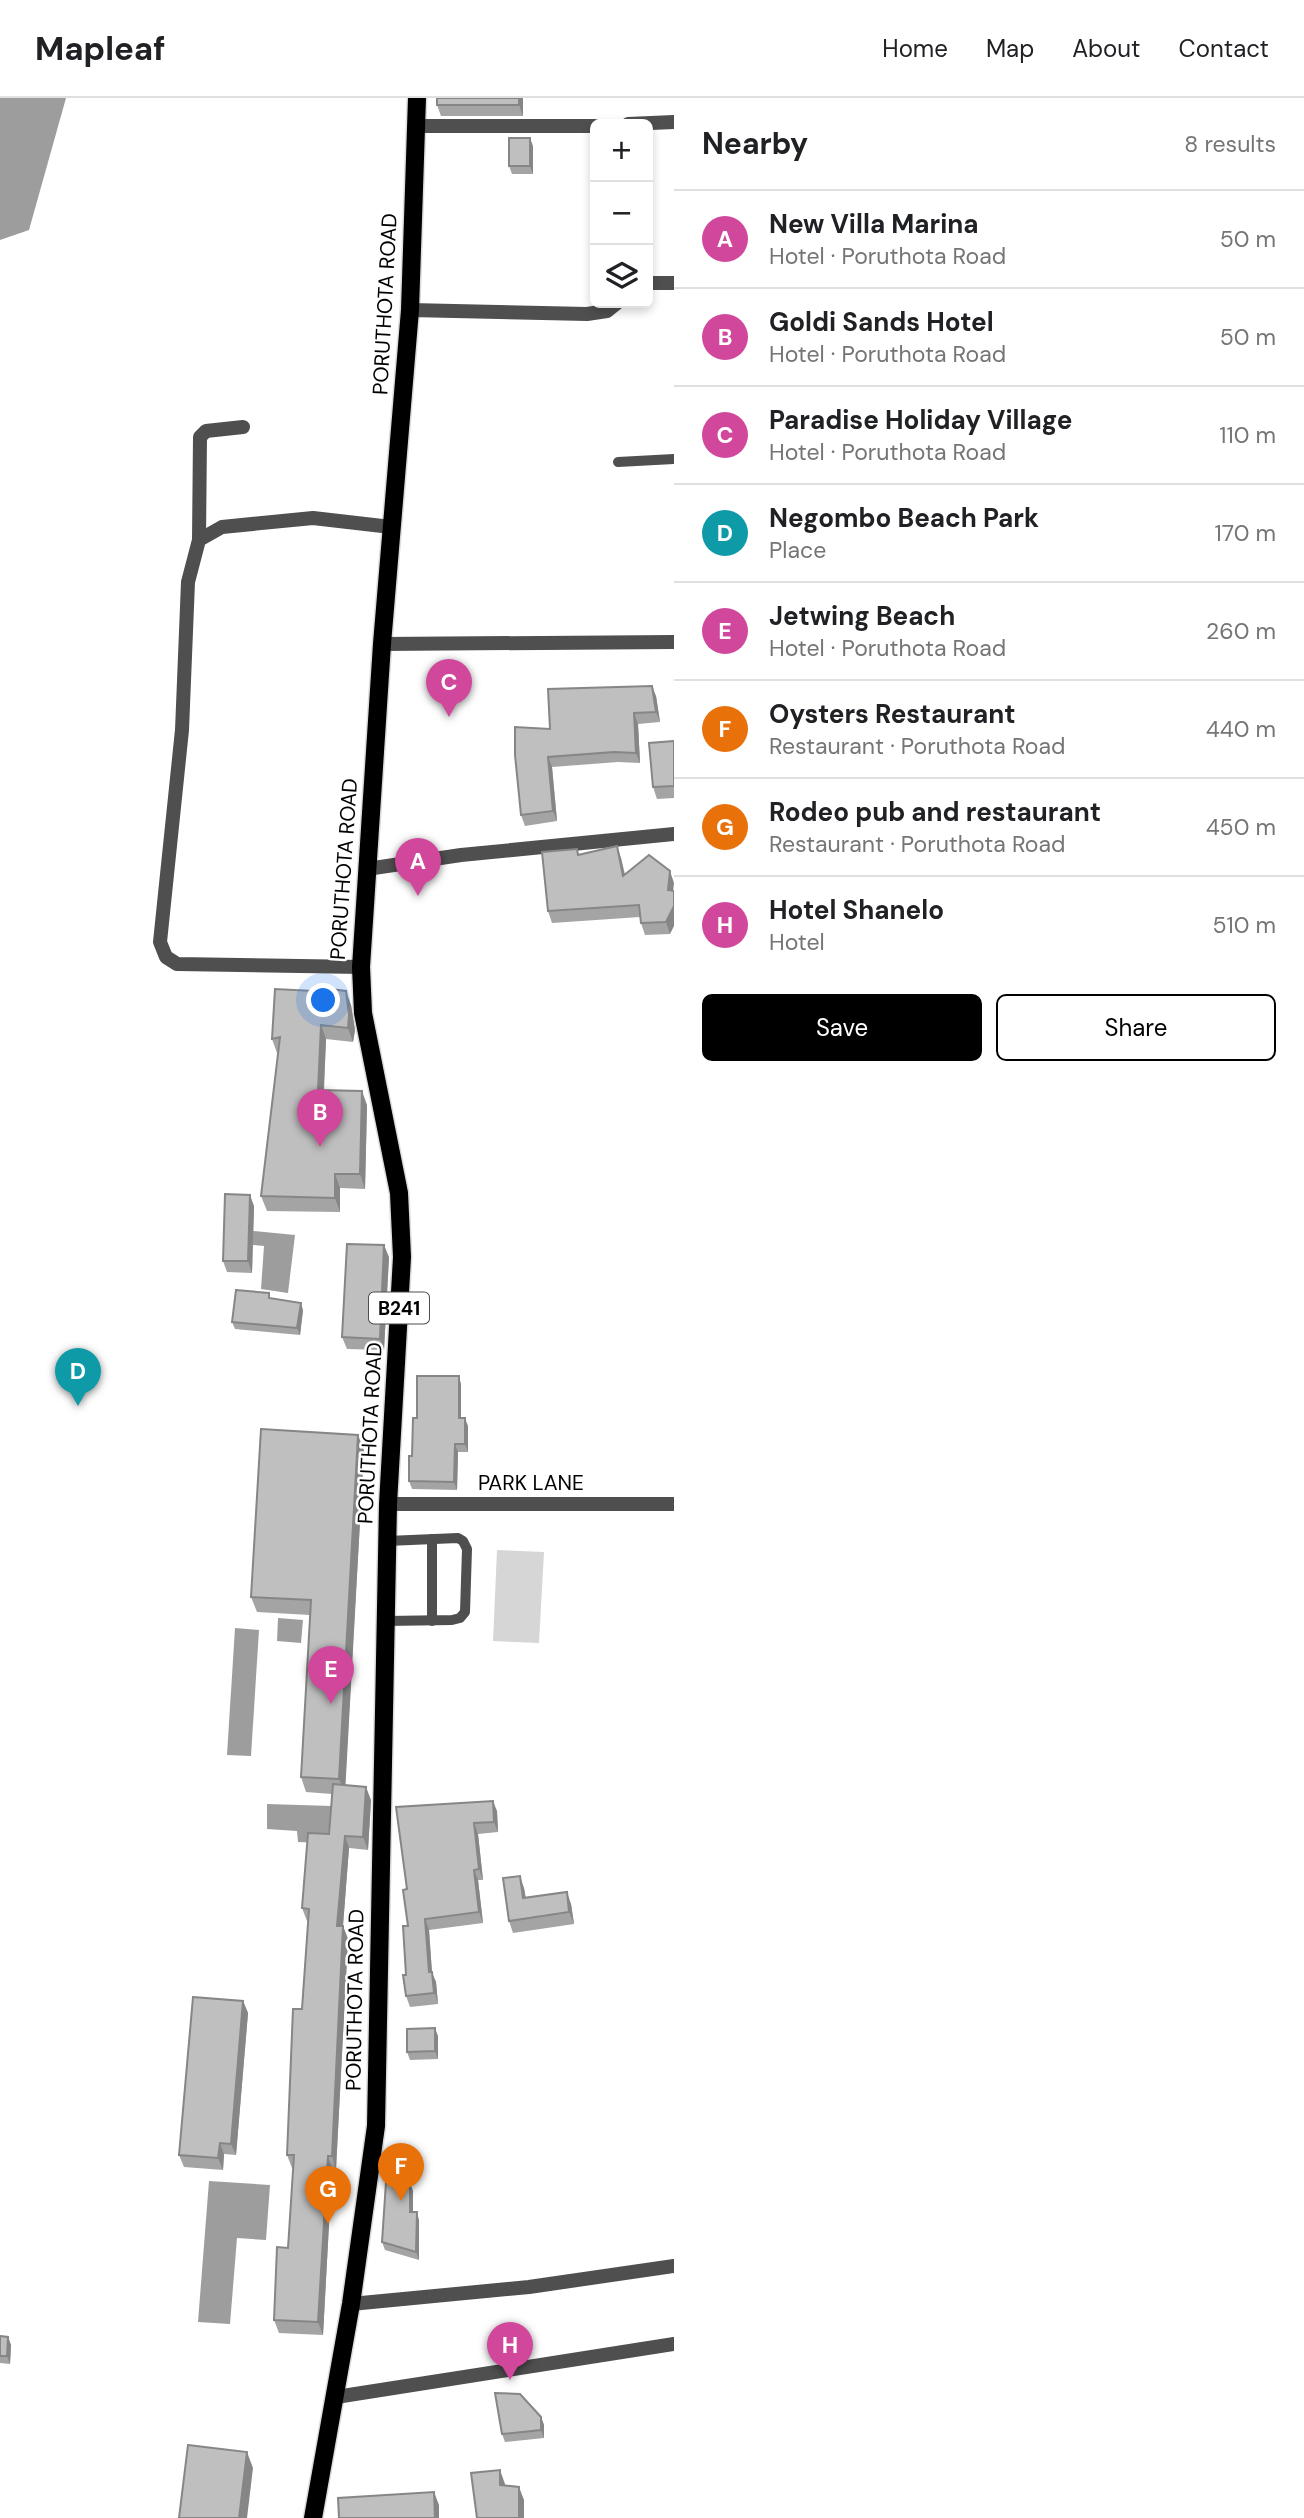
<!DOCTYPE html>
<html lang="en">
<head>
<meta charset="utf-8">
<style>
  :root { --surface:#fff; --page:#f2f2f2; --text:#202124; --muted:#757577; --line:#e0e0e0; --accent:#000 }
  body { margin:0; font-family:"DM Sans",sans-serif; background:var(--page); color:var(--text) }
  .controls { position:absolute; right:21px; top:21px; display:grid; overflow:hidden; border-radius:10px; box-shadow:0 4px 10px #0003 }
  .controls button { width:63px; height:63px; display:grid; place-items:center; padding:0; border:0; border-bottom:2px solid var(--line); background:var(--surface); color:var(--text); font:35px sans-serif }
  .you { position:absolute; left:324px; top:903px; width:24px; height:24px; margin:-18px; border:5px solid #fff; border-radius:50%; background:#1a73e8; box-shadow:0 0 0 10px #1a73e833 }
  .badge { display:grid; place-items:center; width:46px; height:46px; border-radius:50%; background:var(--accent); color:#fff; font-size:23px; font-weight:700 }
  .pin { position:absolute; translate:-50% -58px; filter:drop-shadow(0 2px 4px #0008) }
  .pin::after { content:''; position:absolute; top:37px; width:24px; height:21px; background:inherit; clip-path:polygon(0 0,100% 0,50% 100%) }
  .list { margin:0; padding:0; list-style:none }
  h2 { display:flex; justify-content:space-between; align-items:center; height:91px; margin:0; padding:0 28px; font-size:30px }
  h2 small { font-size:23px; font-weight:400; color:var(--muted) }
  .list li { display:grid; grid-template-columns:46px 1fr auto; gap:21px; align-items:center; box-sizing:border-box; height:98px; padding:0 28px; border-top:2px solid var(--line) }
  .list b { display:block; font-size:26px; white-space:nowrap }
  .list p { margin:0; font-size:23px; white-space:nowrap; color:var(--muted) }
  .list em { font-size:23px; font-style:normal; color:var(--muted) }
  .actions { display:flex; gap:14px; padding:21px 28px }
  .actions a { flex:1; padding:16px 0; border:2px solid var(--accent); border-radius:10px; text-align:center; font-size:24px; color:var(--accent) }
  .actions .main { background:var(--accent); color:#fff }
  .icon { flex:none; width:38px; height:38px; fill:none; stroke:currentColor; stroke-width:2; stroke-linecap:round; stroke-linejoin:round }
  .map { position:relative; flex:none; width:674px; height:2420px; overflow:hidden }
  header { display:flex; align-items:center; gap:42px; box-sizing:border-box; height:98px; padding:0 35px; background:var(--surface); border-bottom:2px solid var(--line) }
  header strong { font-size:33px }
  nav { display:flex; gap:38px; margin-inline-start:auto; font-size:24px }
  main { display:flex }
  aside { flex:1; background:var(--surface) }
  .map>svg:first-child { display:block }
</style>
</head>
<body>
<header>
<strong>Mapleaf</strong>
<nav><a>Home</a><a>Map</a><a>About</a><a>Contact</a></nav>
</header>
<main>
<div class="map">
<svg width="674" height="2420" viewBox="0 0 674 2420">
  <rect width="100%" height="100%" fill="#fff"/>
  <path fill="#d6d6d6" d="M497,1452L544,1454L539,1545L493,1543Z"/>
  <g fill="#9d9d9d">
    <path d="M0,0H66L29,132L0,142Z"/>
    <path d="M253,1133L295,1137L288,1195L261,1191L264,1148L253,1147Z"/>
    <path d="M278,1520L303,1522L301,1545L277,1543Z"/>
    <path d="M235,1530L259,1532L251,1658L227,1657Z"/>
    <path d="M267,1706L332,1708L327,1745L298,1744L297,1733L267,1731Z"/>
    <path d="M209,2083L270,2087L266,2142L237,2140L230,2226L198,2224Z"/>
  </g>
  <g fill="none" stroke-linecap="round" stroke-linejoin="round">
    <defs>
      <path id="primary" d="M313,2420L351,2206L376,2028L388,1406L402,1159L399,1095L363,915L361,869L382,546L410,212L417,0"/>
    </defs>
    <use href="#primary" stroke="#dbdbdb" stroke-width="21"/>
    <g stroke="#4f4f4f" stroke-width="10">
      <path d="M618,364L674,361"/>
      <path d="M432,1441V1523"/>
      <path d="M386,1523L452,1522L460,1520L465,1514L467,1451L463,1443L458,1440L387,1443"/>
    </g>
    <g stroke="#4f4f4f" stroke-width="14">
      <path d="M628,26L674,24"/>
      <path d="M415,28H595"/>
      <path d="M648,185H674"/>
      <path d="M410,212L587,216L607,213L617,205"/>
      <path d="M199,442L200,339L206,333L243,329"/>
      <path d="M382,546L674,544"/>
      <path d="M367,771L461,757L674,736"/>
      <path d="M361,869L177,866L166,859L160,844L182,632L188,484L199,442L222,429L313,420L391,429"/>
      <path d="M388,1406H674"/>
      <path d="M351,2206L529,2189L674,2168"/>
      <path d="M336,2299L674,2246"/>
    </g>
    <use href="#primary" stroke="#000" stroke-width="18"/>
  </g>
  <g fill="#a4a4a4">
    <path d="M437,0H523V18H441L437,7Z"/>
    <path d="M533,48V76H512L509,68Z"/>
    <path d="M656,598L660,624L638,626L640,665L618,664L552,669L557,723L525,728L521,717L550,631Z"/>
    <path d="M674,643V700L657,701L653,689Z"/>
    <path d="M577,751L579,757L621,760L625,776L673,793L670,836L645,837L641,825L640,819L552,825L548,813Z"/>
    <path d="M314,893L351,907L355,932L353,944L326,941L324,993L367,1007L365,1091L340,1090V1114L267,1113L261,1098L278,955H277L272,941Z"/>
    <path d="M254,1108L252,1175L227,1174L223,1163Z"/>
    <path d="M389,1159L384,1252L347,1251L342,1239Z"/>
    <path d="M303,1212L300,1237L235,1231L232,1224Z"/>
    <path d="M461,1286V1320L468,1328V1354H458L457,1392L412,1391L409,1383L417,1320Z"/>
    <path d="M364,1352L345,1687L371,1702L368,1752L349,1750L343,1828L348,1841L336,2071H332L323,2237L279,2235L274,2222L288,2150L293,2070H292L287,2057L302,1911L309,1823H307L302,1810L329,1736L332,1696L306,1694L301,1679L310,1517L257,1514L251,1499Z"/>
    <path d="M396,1709L497,1713L498,1734L478,1736L483,1782H478L483,1825L429,1832L432,1875L436,1884L438,1906L410,1909L406,1898L408,1828L407,1791Z"/>
    <path d="M524,1790L526,1800L571,1806L574,1826L513,1835L509,1823Z"/>
    <path d="M243,1903L248,1915L236,2057L224,2056L223,2072L184,2069L179,2057Z"/>
    <path d="M438,1938V1961L410,1962L407,1954Z"/>
    <path d="M413,2093V2114L419,2122V2162L385,2152L382,2144Z"/>
    <path d="M0,2238L8,2239L11,2247L10,2266L0,2265Z"/>
    <path d="M541,2319L544,2327V2340L505,2344L502,2336Z"/>
  </g>
  <g fill="#868686">
    <path d="M519,0H523V18L519,7Z"/>
    <path d="M530,40L533,48V76L530,68Z"/>
    <path d="M652,588L656,598L660,624L656,614Z"/>
    <path d="M634,615L638,626L640,665L636,655Z"/>
    <path d="M548,659L552,669L557,723L553,713Z"/>
    <path d="M617,748L621,760L627,790L623,778Z"/>
    <path d="M670,773L674,785L672,803L668,792Z"/>
    <path d="M674,808V828L670,836L666,824Z"/>
    <path d="M346,893L351,907L355,932L353,944L348,930Z"/>
    <path d="M321,927L326,941L323,1007L318,992Z"/>
    <path d="M362,993L367,1007L365,1091L360,1076Z"/>
    <path d="M335,1076L340,1090V1114L335,1100Z"/>
    <path d="M250,1097L254,1108L252,1175L248,1163Z"/>
    <path d="M384,1147L389,1159L384,1252L380,1241Z"/>
    <path d="M301,1205L303,1212L300,1237L297,1230Z"/>
    <path d="M459,1278L461,1286V1328L459,1320Z"/>
    <path d="M465,1320L468,1328V1354L465,1346Z"/>
    <path d="M358,1337L364,1352L345,1696L339,1681Z"/>
    <path d="M455,1346L458,1354L457,1392L454,1384Z"/>
    <path d="M366,1689L371,1702L368,1752L363,1739Z"/>
    <path d="M493,1703L497,1713L498,1734L494,1724Z"/>
    <path d="M474,1725L478,1736L483,1782L479,1771Z"/>
    <path d="M345,1738L349,1750L342,1840L337,1828Z"/>
    <path d="M474,1772L478,1782L483,1825L479,1814Z"/>
    <path d="M520,1778L524,1790L527,1812L523,1800Z"/>
    <path d="M567,1794L571,1806L574,1826L569,1814Z"/>
    <path d="M425,1821L429,1832L432,1875L436,1884L438,1906L429,1874Z"/>
    <path d="M343,1828L348,1841L336,2071L332,2058Z"/>
    <path d="M243,1903L248,1915L236,2057L231,2046Z"/>
    <path d="M435,1930L438,1938V1961L435,1953Z"/>
    <path d="M220,2045L224,2056L223,2072L218,2060Z"/>
    <path d="M328,2058L332,2071L323,2237L318,2224Z"/>
    <path d="M410,2084L413,2093V2122L410,2114Z"/>
    <path d="M417,2114L419,2122V2162L416,2154Z"/>
    <path d="M8,2239L11,2247L10,2266L7,2258Z"/>
    <path d="M541,2319L544,2327V2340L541,2332Z"/>
    <path d="M247,2354L253,2370L247,2420H239Z"/>
    <path d="M500,2372L505,2386V2401L500,2387Z"/>
    <path d="M519,2389L524,2402V2420H519Z"/>
    <path d="M434,2394L439,2407V2420H435Z"/>
  </g>
  <g fill="#bfbfbf" stroke="#868686" stroke-width="2">
    <rect x="437" y="0" width="82" height="7"/>
    <rect x="509" y="40" width="21" height="28"/>
    <path d="M652,588L656,614L634,615L636,655L614,654L548,659L553,713L521,717L515,657V629L550,631L548,591Z"/>
    <path d="M674,643V688L653,689L649,645Z"/>
    <path d="M617,748L623,778L649,757L670,773L668,792L674,793V808L666,824L641,825L639,807L548,813L542,754L577,751L578,757Z"/>
    <path d="M314,889L346,893L349,917L348,930L321,927L318,992L362,993L360,1076H335V1100L261,1098L280,939L272,941L275,891L314,893Z"/>
    <path d="M225,1096L250,1097L248,1163H223Z"/>
    <path d="M347,1146L384,1147L380,1241L342,1239Z"/>
    <path d="M236,1192L269,1195V1200L301,1205L297,1230L232,1224Z"/>
    <path d="M417,1278H459V1320H465V1346H455L454,1384L409,1383V1358H412L413,1320H417Z"/>
    <path d="M261,1331L358,1337L339,1681L301,1679L311,1502L251,1499Z"/>
    <path d="M333,1686L366,1689L363,1739L345,1738L337,1828H343L332,2058H328L318,2224L274,2222L277,2149L288,2150L294,2057H287L293,1911H302L309,1811L302,1810L308,1735L329,1736Z"/>
    <path d="M493,1703L494,1724L474,1725L479,1771L474,1772L479,1814L425,1821L429,1874H432L434,1895L406,1898L403,1877H406L403,1828H408L403,1792L407,1791L396,1709Z"/>
    <path d="M520,1778L523,1800L567,1794L569,1814L509,1823L503,1780Z"/>
    <path d="M193,1899L243,1903L231,2046L220,2045L218,2060L179,2057Z"/>
    <path d="M435,1930V1953L407,1954V1931Z"/>
    <path d="M386,2084H410V2114H417L416,2154L382,2144Z"/>
    <path d="M0,2238L8,2239L7,2258H0Z"/>
    <path d="M495,2295L520,2296L541,2319V2332L502,2336Z"/>
    <path d="M188,2347L247,2354L239,2420H179Z"/>
    <path d="M500,2372V2387L519,2389V2420H477L471,2375Z"/>
    <path d="M434,2394L435,2420H339L338,2400Z"/>
  </g>
  <g text-anchor="middle" stroke-width="5" stroke-linejoin="round" paint-order="stroke">
    <rect fill="#fff" stroke="#4c4c4c" stroke-width="2" x="369" y="1194.5" width="60" height="31" rx="5"/>
    <g font-size="19" font-weight="bold" fill="#000">
      <text x="399" y="1217">B241</text>
    </g>
    <g font-size="21" fill="#000" stroke="#fff">
      <text transform="translate(385 206) rotate(-87)" y="7">PORUTHOTA ROAD</text>
      <text transform="translate(344 771) rotate(-86)" y="7">PORUTHOTA ROAD</text>
      <text transform="translate(370 1335) rotate(-87)" y="7">PORUTHOTA ROAD</text>
      <text x="531" y="1392">PARK LANE</text>
      <text transform="translate(355 1902) rotate(-89)" y="7">PORUTHOTA ROAD</text>
    </g>
  </g>
</svg>
<div class="controls">
<button>+</button>
<button>−</button>
<button><svg class="icon" aria-label="layers" viewBox="0 0 24 24"><path d="M12 4l9 5-9 5-9-5zM3 14l9 5 9-5"/></svg></button>
</div>
<div class="you"></div>
<div class="pin badge" style="left:418px;top:798px;background:#d1479c">A</div>
<div class="pin badge" style="left:320px;top:1049px;background:#d1479c">B</div>
<div class="pin badge" style="left:449px;top:619px;background:#d1479c">C</div>
<div class="pin badge" style="left:78px;top:1308px;background:#0f9aa8">D</div>
<div class="pin badge" style="left:331px;top:1606px;background:#d1479c">E</div>
<div class="pin badge" style="left:401px;top:2103px;background:#e8710a">F</div>
<div class="pin badge" style="left:328px;top:2126px;background:#e8710a">G</div>
<div class="pin badge" style="left:510px;top:2282px;background:#d1479c">H</div>
</div>
<aside>
<h2>Nearby<small>8 results</small></h2>
<ul class="list">
<li><span class="badge" style="background:#d1479c">A</span><div><b>New Villa Marina</b><p>Hotel · Poruthota Road</p></div><em>50 m</em></li>
<li><span class="badge" style="background:#d1479c">B</span><div><b>Goldi Sands Hotel</b><p>Hotel · Poruthota Road</p></div><em>50 m</em></li>
<li><span class="badge" style="background:#d1479c">C</span><div><b>Paradise Holiday Village</b><p>Hotel · Poruthota Road</p></div><em>110 m</em></li>
<li><span class="badge" style="background:#0f9aa8">D</span><div><b>Negombo Beach Park</b><p>Place</p></div><em>170 m</em></li>
<li><span class="badge" style="background:#d1479c">E</span><div><b>Jetwing Beach</b><p>Hotel · Poruthota Road</p></div><em>260 m</em></li>
<li><span class="badge" style="background:#e8710a">F</span><div><b>Oysters Restaurant</b><p>Restaurant · Poruthota Road</p></div><em>440 m</em></li>
<li><span class="badge" style="background:#e8710a">G</span><div><b>Rodeo pub and restaurant</b><p>Restaurant · Poruthota Road</p></div><em>450 m</em></li>
<li><span class="badge" style="background:#d1479c">H</span><div><b>Hotel Shanelo</b><p>Hotel</p></div><em>510 m</em></li>
</ul>
<div class="actions"><a class="main">Save</a><a>Share</a></div>
</aside>
</main>
</body>
</html>
